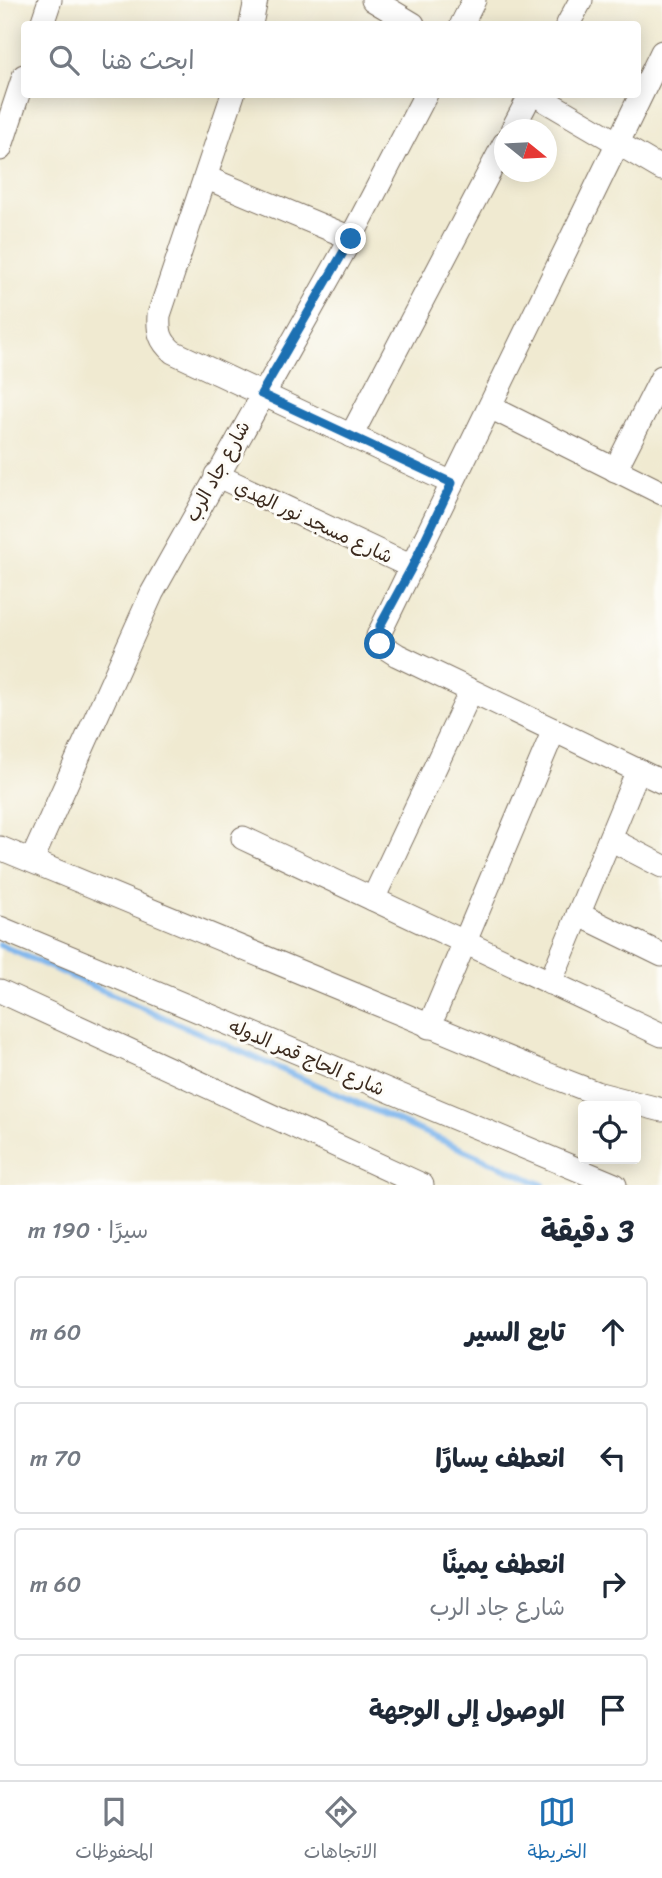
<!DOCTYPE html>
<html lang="ar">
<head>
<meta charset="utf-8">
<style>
  :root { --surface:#fff; --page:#f2f2f3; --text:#1f2937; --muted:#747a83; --line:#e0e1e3; --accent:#1f6fb2 }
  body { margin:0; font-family:Sriracha,"Playpen Sans Arabic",sans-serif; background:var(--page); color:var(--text); direction:rtl }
  .controls { position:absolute; right:21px; bottom:21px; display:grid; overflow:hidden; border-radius:7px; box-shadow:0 4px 18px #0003 }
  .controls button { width:63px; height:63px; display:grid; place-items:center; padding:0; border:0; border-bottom:2px solid var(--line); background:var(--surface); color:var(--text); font:35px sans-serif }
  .compass { position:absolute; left:494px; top:119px; width:63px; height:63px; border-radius:50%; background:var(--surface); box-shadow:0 4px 18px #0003; rotate:108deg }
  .stop { position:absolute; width:21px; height:21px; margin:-16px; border:5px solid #1f6fb2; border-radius:50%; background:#fff }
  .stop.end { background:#1f6fb2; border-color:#fff; box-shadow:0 2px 7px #0008 }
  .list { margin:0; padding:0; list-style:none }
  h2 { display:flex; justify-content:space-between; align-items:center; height:91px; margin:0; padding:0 28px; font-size:30px }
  h2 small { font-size:23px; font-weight:400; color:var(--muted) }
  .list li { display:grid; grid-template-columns:46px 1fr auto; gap:21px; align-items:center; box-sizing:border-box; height:112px; margin:0 14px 14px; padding:0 14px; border:2px solid var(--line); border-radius:7px }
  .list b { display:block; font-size:26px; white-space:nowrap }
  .list p { margin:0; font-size:23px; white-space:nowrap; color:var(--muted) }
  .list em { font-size:23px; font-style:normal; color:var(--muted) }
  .icon { flex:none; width:38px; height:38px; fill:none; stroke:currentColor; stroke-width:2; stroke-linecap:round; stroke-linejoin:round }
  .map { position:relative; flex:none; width:662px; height:1185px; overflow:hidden; direction:ltr }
  .search { position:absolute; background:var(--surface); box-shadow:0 4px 18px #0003; left:21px; right:21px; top:21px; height:77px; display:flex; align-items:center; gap:18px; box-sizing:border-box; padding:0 24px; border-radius:7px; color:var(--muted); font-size:26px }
  .sheet { height:595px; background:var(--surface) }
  nav { display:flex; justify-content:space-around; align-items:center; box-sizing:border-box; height:98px; border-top:2px solid var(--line); background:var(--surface); font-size:19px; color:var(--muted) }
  nav a { display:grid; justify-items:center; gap:4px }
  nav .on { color:var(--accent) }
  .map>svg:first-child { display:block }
</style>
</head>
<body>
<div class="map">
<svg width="662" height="1185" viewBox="0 0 662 1185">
  <rect width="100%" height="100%" fill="#fdfcf7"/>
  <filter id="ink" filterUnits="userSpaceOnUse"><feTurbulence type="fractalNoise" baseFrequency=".0143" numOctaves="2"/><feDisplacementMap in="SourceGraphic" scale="14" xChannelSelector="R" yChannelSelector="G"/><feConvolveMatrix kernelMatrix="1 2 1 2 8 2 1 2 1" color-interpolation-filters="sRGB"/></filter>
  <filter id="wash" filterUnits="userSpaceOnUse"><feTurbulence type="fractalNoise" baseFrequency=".00686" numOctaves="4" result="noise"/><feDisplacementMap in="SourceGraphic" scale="28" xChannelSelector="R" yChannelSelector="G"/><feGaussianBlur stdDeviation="1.57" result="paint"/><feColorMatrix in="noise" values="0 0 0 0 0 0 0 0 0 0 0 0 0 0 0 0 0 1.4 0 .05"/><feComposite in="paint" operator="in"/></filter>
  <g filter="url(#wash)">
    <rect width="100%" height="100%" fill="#f0ead1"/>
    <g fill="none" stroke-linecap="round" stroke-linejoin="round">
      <path stroke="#7db5ed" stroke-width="6" d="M0,945L543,1185"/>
    </g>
  </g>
  <g filter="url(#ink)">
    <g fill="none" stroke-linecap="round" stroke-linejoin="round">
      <defs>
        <g id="minor">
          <path d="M373,0L413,24"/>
          <path d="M42,24L50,0"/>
          <path d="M251,24L256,0"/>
          <path d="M462,24L474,0"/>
          <path d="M568,24L581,0"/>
          <path d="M662,52L378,636L380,644L397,655L662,782"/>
          <path d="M233,94L159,315C158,332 160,341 173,352L452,483"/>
          <path d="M534,94L662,169"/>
          <path d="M512,130L531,94"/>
          <path d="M0,149L24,76"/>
          <path d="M207,178L351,238"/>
          <path d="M490,407L662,493"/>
          <path d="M351,436L504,144"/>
          <path d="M615,470L662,377"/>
          <path d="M216,475L412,567"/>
          <path d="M243,838L662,1035"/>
          <path d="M610,839L662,866"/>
          <path d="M0,848L547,1074L596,1093L662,1110"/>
          <path d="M32,860L152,593L351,238L426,94"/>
          <path d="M373,899L471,691"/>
          <path d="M578,914L662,955"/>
          <path d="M0,928L615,1185"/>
          <path d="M550,983L638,770"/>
          <path d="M0,991L422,1185"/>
          <path d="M429,1027L554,730"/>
        </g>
      </defs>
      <use href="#minor" stroke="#7a6d5d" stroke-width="25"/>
      <use href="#minor" stroke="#fff" stroke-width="23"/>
    </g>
  </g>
  <g fill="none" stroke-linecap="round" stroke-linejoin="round" filter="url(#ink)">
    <path stroke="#1f6fb2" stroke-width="9" d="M351,239L261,394L452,483L412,567L380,626V644"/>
  </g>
  <g text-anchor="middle" stroke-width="6" stroke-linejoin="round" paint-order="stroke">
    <g font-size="19" fill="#3b2a1e" stroke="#fdfcf7">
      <text transform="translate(217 471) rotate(-61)" y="7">شارع جاد الرب</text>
      <text transform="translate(314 521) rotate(25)" y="7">شارع مسجد نور الهدي</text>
      <text transform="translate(307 1057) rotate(23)" y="7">شارع الحاج قمر الدوله</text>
    </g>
  </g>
</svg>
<div class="controls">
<button><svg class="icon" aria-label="locate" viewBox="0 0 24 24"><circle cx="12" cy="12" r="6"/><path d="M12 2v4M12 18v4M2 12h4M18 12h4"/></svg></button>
</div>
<svg class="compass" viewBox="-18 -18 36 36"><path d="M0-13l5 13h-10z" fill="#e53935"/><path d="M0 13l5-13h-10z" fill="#747a83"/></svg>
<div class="stop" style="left:380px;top:644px"></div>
<div class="stop end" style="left:351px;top:239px"></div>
<div class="search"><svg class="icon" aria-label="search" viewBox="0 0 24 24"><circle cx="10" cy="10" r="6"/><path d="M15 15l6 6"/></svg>ابحث هنا</div>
</div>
<section class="sheet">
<h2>3 دقيقة<small>سيرًا · 190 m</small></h2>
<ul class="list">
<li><svg class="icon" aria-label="ahead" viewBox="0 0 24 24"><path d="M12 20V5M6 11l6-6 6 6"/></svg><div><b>تابع السير</b></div><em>60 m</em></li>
<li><svg class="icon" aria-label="left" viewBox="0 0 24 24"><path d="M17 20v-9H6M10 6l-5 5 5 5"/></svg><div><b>انعطف يسارًا</b></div><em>70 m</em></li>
<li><svg class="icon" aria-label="right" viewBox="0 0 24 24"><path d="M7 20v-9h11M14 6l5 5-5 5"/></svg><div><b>انعطف يمينًا</b><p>شارع جاد الرب</p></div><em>60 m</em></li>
<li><svg class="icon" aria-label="arrive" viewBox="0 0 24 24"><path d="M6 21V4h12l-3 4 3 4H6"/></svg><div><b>الوصول إلى الوجهة</b></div></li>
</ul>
</section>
<nav>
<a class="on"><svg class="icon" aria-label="map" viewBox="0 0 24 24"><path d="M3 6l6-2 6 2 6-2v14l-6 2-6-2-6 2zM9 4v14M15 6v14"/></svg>الخريطة</a>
<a><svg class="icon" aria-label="directions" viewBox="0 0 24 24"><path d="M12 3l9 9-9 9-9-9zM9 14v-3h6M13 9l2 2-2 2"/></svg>الاتجاهات</a>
<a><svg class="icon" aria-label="saved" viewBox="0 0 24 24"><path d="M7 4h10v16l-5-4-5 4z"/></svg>المحفوظات</a>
</nav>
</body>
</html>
